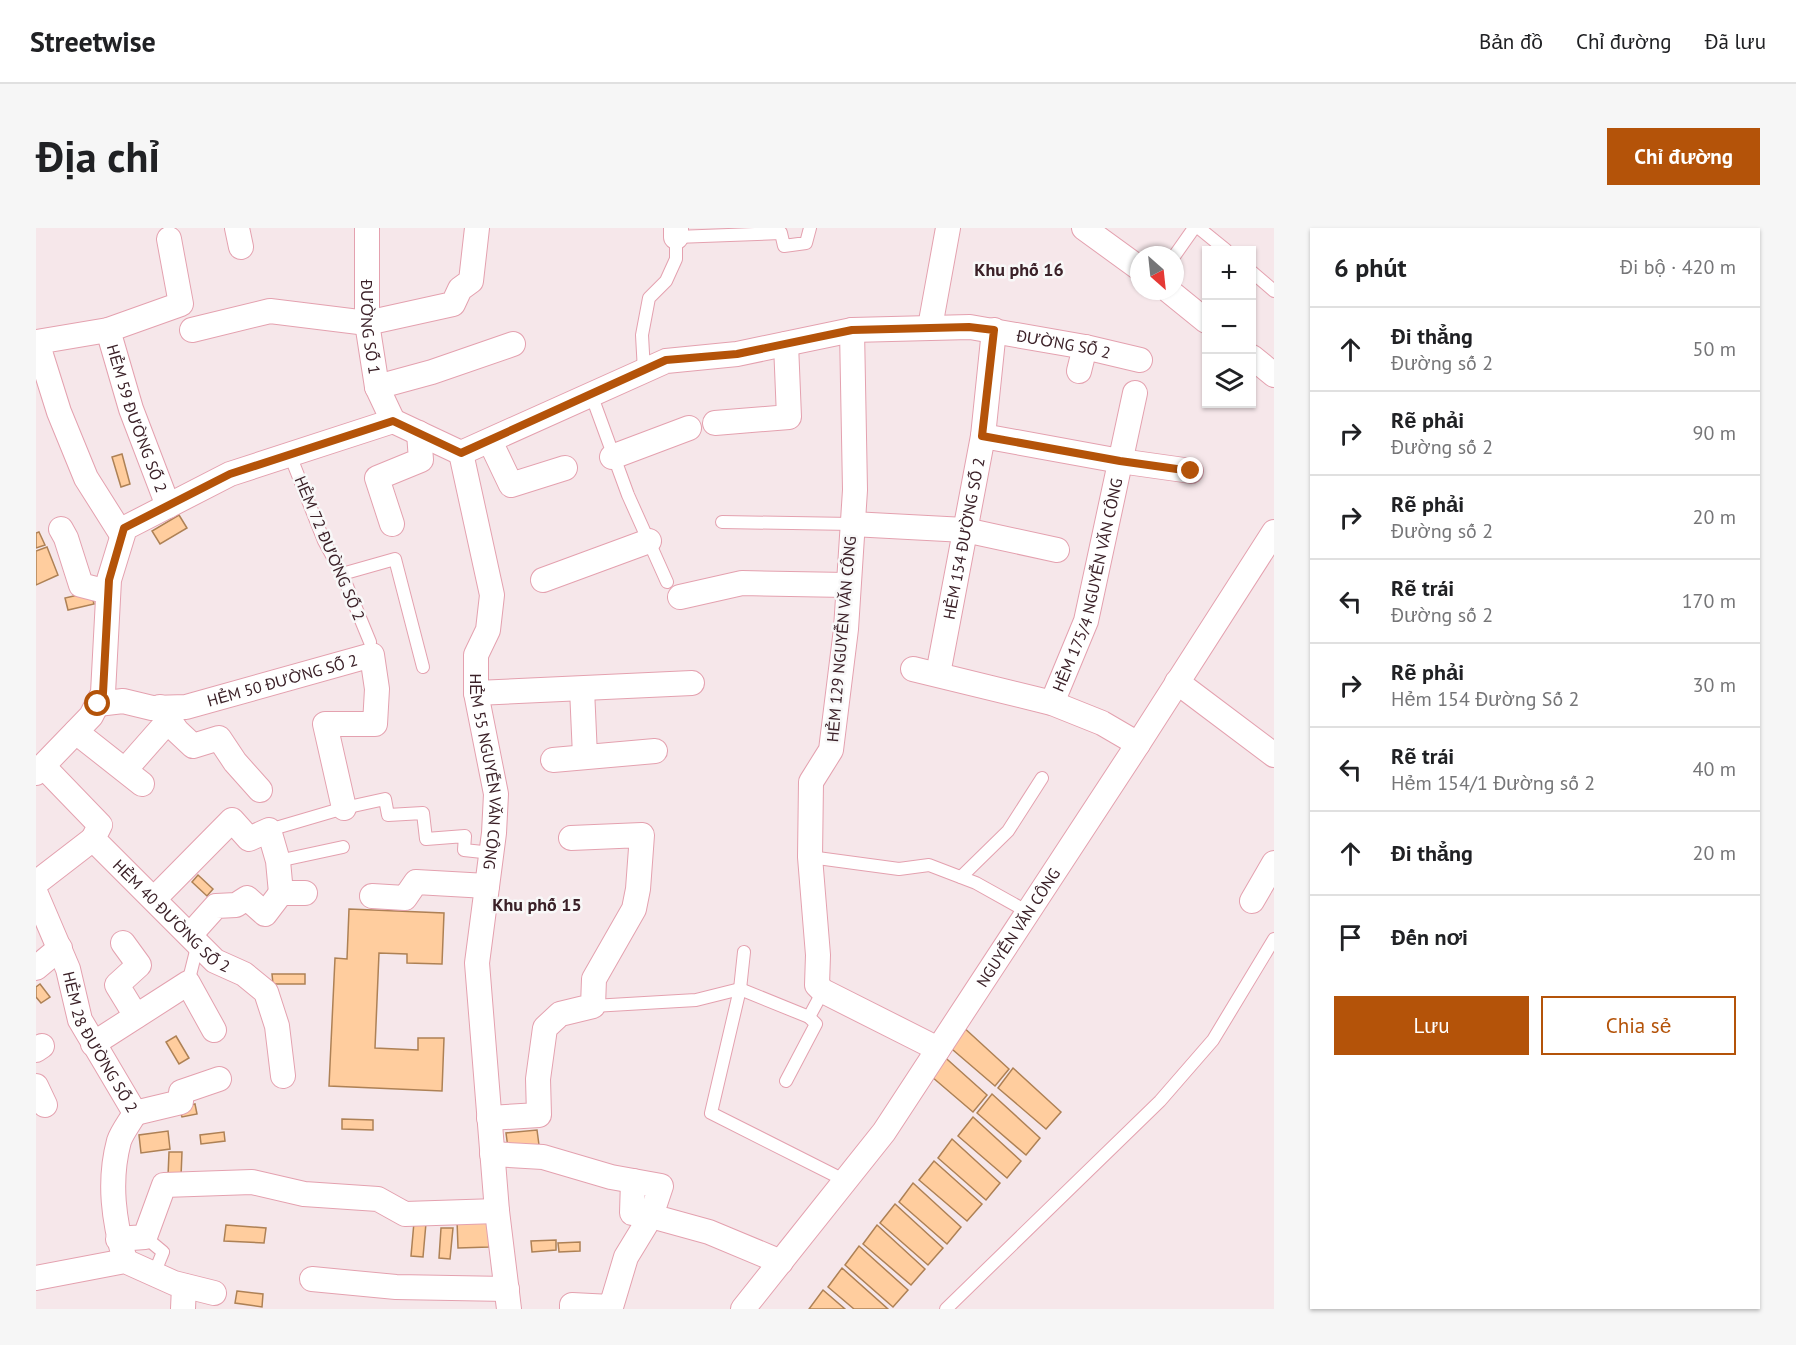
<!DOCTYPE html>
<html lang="vi">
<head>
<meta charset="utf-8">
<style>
  :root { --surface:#fff; --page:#f6f6f6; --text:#202124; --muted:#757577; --line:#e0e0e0; --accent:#b45309 }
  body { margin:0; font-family:"PT Sans",sans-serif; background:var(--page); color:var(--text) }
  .controls { position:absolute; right:18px; top:18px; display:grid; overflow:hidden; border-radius:0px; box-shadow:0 2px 4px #0004 }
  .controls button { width:54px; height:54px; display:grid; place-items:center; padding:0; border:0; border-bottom:2px solid var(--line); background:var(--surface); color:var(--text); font:30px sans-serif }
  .compass { position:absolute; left:1094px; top:18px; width:54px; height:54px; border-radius:50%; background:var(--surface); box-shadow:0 2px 4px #0004; rotate:153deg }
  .stop { position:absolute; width:18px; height:18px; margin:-14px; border:4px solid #b45309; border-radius:50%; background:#fff }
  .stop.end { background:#b45309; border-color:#fff; box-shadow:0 2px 6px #0008 }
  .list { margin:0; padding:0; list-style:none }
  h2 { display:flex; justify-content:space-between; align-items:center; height:78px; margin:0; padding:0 24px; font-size:26px }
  h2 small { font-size:20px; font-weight:400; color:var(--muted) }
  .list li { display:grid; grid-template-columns:39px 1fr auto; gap:18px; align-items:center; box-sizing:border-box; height:84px; padding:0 24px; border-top:2px solid var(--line) }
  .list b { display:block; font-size:22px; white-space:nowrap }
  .list p { margin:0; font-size:20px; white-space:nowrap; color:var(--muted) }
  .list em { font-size:20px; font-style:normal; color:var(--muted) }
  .actions { display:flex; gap:12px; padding:18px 24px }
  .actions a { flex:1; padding:14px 0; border:2px solid var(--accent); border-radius:0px; text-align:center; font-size:21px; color:var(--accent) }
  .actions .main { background:var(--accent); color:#fff }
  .icon { flex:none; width:33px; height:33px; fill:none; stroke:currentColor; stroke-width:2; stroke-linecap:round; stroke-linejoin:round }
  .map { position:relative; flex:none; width:1238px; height:1081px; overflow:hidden; border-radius:0px }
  header { display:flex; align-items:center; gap:36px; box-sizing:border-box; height:84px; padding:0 30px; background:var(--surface); border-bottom:2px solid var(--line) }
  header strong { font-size:28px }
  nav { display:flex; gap:33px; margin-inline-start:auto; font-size:21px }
  .intro { display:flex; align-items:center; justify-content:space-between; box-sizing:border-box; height:144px; padding:0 36px }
  h1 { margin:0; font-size:42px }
  .button { padding:15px 27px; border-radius:0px; background:var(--accent); color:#fff; font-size:21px; font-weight:700 }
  main { display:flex; gap:36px; padding:0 36px }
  aside { flex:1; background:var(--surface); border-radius:0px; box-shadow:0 2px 4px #0004 }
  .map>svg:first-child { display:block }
</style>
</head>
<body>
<header>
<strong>Streetwise</strong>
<nav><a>Bản đồ</a><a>Chỉ đường</a><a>Đã lưu</a></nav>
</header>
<div class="intro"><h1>Địa chỉ</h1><a class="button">Chỉ đường</a></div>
<main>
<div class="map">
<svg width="1238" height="1081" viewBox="0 0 1238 1081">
  <rect width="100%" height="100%" fill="#f6e7ea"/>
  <g fill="#ffcd9e" stroke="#ae8155" stroke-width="1.5">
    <path d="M86,226L94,256L85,259L76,229Z"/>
    <path d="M143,287L151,300L124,316L116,303Z"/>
    <path d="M3,304L9,317L0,320V305Z"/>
    <path d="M11,319L22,347L0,357V323Z"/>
    <path d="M55,364L58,376L32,382L29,370Z"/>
    <path d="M162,647L177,661L171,668L156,654Z"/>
    <path d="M313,681L408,685L406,736L371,735V726L343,725L339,820L382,822V810H408L406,863L293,858L299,730L311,731Z"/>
    <path d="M236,746H269V756H237Z"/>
    <path d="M4,756L14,769L5,775L0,769V759Z"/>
    <path d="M925,797L973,841L959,858L910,816Z"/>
    <path d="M140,808L153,830L143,836L130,814Z"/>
    <path d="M903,824L951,867L937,884L889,843Z"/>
    <path d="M977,840L1025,884L1010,901L962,860Z"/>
    <path d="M956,866L1004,910L990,927L941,885Z"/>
    <path d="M159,876L161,886L146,889L143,880Z"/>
    <path d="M937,889L985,933L971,950L922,908Z"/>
    <path d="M306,891L337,892V902L306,901Z"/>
    <path d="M501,902L503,917L472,920L470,905Z"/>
    <path d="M132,903L134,921L105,925L103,907Z"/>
    <path d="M188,904L189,913L165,916L164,907Z"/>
    <path d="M916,911L964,955L950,972L902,930Z"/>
    <path d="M133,924H146L145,949L132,948Z"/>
    <path d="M898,933L946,976L931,993L883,952Z"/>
    <path d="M877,955L925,999L911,1016L863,974Z"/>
    <path d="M859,976L907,1020L892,1037L844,995Z"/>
    <path d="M452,991L453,1019L422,1020L421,992Z"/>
    <path d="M378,994L390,995L387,1029L375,1028Z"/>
    <path d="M190,997L230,1000L228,1015L188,1013Z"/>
    <path d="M841,997L889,1041L875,1057L827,1016Z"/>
    <path d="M405,1000H417L414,1031L403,1030Z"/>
    <path d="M520,1012V1022L496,1024L495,1013Z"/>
    <path d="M544,1014V1023L523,1024L522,1015Z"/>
    <path d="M823,1018L872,1062L857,1079L809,1037Z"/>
    <path d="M806,1040L852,1081H818L792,1059Z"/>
    <path d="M787,1062L809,1081H773Z"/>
    <path d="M201,1063L227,1066L226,1079L199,1075Z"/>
  </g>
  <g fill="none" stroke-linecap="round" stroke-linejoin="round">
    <defs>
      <g id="lane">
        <path d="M1163,0L1190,22"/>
        <path d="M1139,27L1158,0"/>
        <path d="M1216,44L1238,63"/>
        <path d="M608,143L606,107L613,70L630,53L640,31V9L745,5L748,18L770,15L774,0"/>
        <path d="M555,166L592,267L631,354"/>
        <path d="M254,227L288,313L306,346L334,414"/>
        <path d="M686,294L816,296"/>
        <path d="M306,346L359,331L387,439"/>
        <path d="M233,602L308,580L349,571L352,587L387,585L390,611L429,608L428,622L456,625"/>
        <path d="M774,629L863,641L893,637L940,655L992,684"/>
        <path d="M242,633L307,619"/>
        <path d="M925,649L972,603L1006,550"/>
        <path d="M708,724L704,761L675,885L810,953"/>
        <path d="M152,755L162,715"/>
        <path d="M557,778L660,772L704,761L773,789"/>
        <path d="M750,853L780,796L773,789L787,763"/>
        <path d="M109,1009L127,1024L118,1046"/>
        <path d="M910,1081L1124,873L1177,812L1238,711"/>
      </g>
      <g id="street">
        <path d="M201,0L205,19"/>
        <path id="s1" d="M331,0V95L341,159L357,193"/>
        <path d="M640,0V9"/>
        <path d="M1048,0L1103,40"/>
        <path d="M1133,63L1170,93"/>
        <path d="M894,99L912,0"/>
        <path id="s2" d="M72,102L95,181L132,278"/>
        <path d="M156,102L234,83L331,95L417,76L424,61L435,53L441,0"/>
        <path d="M816,102L819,262L810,401L795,522L775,554L774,629L782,727L781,757L787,763L902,821"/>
        <path d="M1216,129L1238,147"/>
        <path d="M1043,143L1049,119"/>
        <path d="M341,159L396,144L477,116"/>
        <path d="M679,195L753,189L750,116"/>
        <path d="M947,208L1084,233L1155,243"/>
        <path d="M454,213L475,257L529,240"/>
        <path id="s3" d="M425,225L456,367L452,402L440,427V465L460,566L458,605L441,735L461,983L473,1081"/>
        <path d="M576,229L653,200"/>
        <path d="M356,296L341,250L385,232L383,205"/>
        <path d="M816,296L929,302L1021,322"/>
        <path d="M25,301L30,310L45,357L72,364"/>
        <path d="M86,307L50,250L23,184L1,114L72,102L145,76L133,11"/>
        <path d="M507,352L613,313"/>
        <path d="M644,369L706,355L811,357"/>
        <path d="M877,441L1016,475L1066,495L1102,516"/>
        <path id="s4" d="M902,446L947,208L958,102"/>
        <path d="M1141,454L1238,527"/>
        <path d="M546,461L549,528"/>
        <path d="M440,465L656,455"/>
        <path id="s5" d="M1016,475L1050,393L1099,165"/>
        <path id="s6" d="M62,476L87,473L116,480L150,479L336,427L341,461L339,496H289L308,580"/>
        <path d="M124,479L141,503L157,518L183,510L199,534L224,562"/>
        <path d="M40,504L106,556"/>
        <path d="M517,532L619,523"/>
        <path id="s7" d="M7,538L64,597L57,611L179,733L208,746L230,764L241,798L247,848"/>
        <path d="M89,542L133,492"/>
        <path id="s8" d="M0,545L55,488L67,465L73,352L89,300L194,246L357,193L425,225L630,133L701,126L816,102L934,99L1049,119L1104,132"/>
        <path d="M0,655L57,611"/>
        <path id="s9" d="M0,666L32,741L44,792L99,885C94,894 86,904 83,913C72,954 78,993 89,1033"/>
        <path d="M336,668L369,670L380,654L451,658"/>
        <path d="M118,671L196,592L213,611L233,602L242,633L245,665"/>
        <path d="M1216,673L1238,635"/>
        <path d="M154,707L180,678L200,677L211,670L229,686L245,665H269"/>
        <path d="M87,715L103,737L81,757L100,788"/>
        <path d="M0,740L24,720"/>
        <path d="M57,816L152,755L178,802"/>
        <path d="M0,822L6,818"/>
        <path d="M0,858L9,877"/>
        <path d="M99,885L145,874V864L183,851"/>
        <path d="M453,890L503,887L502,851L509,800L524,786L557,778L558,751L598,681L602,661L606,607L535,610"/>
        <path d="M456,926L507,929L575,949L625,958L615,988L673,1004L745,1034"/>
        <path d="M82,1011L109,1009L128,957L216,954L268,966L342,971L369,986L461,983"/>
        <path d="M0,1050L89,1033L138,1055L178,1065"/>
        <path d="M276,1051L360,1059L471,1061"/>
        <path d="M147,1081L148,1058"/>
        <path d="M536,1081V1077L575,1079L590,1029L615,988L596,985L597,953"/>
        <path id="s10" d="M707,1081L848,904L1102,516L1238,304"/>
      </g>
    </defs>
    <use href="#lane" stroke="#e4a1af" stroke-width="14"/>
    <use href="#street" stroke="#e4a1af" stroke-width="26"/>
    <use href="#lane" stroke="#fff" stroke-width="12"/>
    <use href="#street" stroke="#fff" stroke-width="24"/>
  </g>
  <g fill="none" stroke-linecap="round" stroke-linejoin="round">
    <path stroke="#b45309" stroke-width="8" d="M62,476L67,465L73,352L88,300L194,246L357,193L425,225L630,132L701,126L816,102L933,99L958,102L946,208L1084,233L1155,243"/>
  </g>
  <g text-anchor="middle" stroke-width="5" stroke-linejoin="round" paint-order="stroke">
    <g font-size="16" fill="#3b2128" stroke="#f8f8f8">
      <text dy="6" stroke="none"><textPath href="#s1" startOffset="99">ĐƯỜNG SỐ 1</textPath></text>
      <text dy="6" stroke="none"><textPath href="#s8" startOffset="1264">ĐƯỜNG SỐ 2</textPath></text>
      <text dy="6" stroke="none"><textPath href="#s2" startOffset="93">HẺM 59 ĐƯỜNG SỐ 2</textPath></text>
      <text dy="6" stroke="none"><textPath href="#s4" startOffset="138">HẺM 154 ĐƯỜNG SỐ 2</textPath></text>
      <text transform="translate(294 320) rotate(67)" y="6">HẺM 72 ĐƯỜNG SỐ 2</text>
      <text dy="6" stroke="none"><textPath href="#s5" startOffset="124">HẺM 175/4 NGUYỄN VĂN CÔNG</textPath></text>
      <text transform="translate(805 411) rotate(-85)" y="6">HẺM 129 NGUYỄN VĂN CÔNG</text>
      <text dy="6" stroke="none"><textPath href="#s6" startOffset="189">HẺM 50 ĐƯỜNG SỐ 2</textPath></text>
      <text dy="6" stroke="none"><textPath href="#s3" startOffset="326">HẺM 55 NGUYỄN VĂN CÔNG</textPath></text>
      <text dy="6" stroke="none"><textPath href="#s7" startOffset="208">HẺM 40 ĐƯỜNG SỐ 2</textPath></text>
      <text dy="6" stroke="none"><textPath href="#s10" startOffset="471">NGUYỄN VĂN CÔNG</textPath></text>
      <text dy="6" stroke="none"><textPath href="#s9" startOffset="162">HẺM 28 ĐƯỜNG SỐ 2</textPath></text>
    </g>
    <g font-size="18" font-weight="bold" fill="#3b2128" stroke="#f8f8f8">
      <text x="983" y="48">Khu phố 16</text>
      <text x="501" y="683">Khu phố 15</text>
    </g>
  </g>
</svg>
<div class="controls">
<button>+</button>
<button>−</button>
<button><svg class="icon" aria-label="layers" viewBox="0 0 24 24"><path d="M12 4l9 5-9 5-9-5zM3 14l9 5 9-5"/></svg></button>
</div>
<svg class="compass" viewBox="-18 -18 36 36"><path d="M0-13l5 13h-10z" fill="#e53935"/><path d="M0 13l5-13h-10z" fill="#757577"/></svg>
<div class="stop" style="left:62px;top:476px"></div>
<div class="stop end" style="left:1155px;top:243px"></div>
</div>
<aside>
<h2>6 phút<small>Đi bộ · 420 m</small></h2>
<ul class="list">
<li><svg class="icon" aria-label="ahead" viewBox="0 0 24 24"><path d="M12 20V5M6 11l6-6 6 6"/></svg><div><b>Đi thẳng</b><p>Đường số 2</p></div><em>50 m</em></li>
<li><svg class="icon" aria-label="right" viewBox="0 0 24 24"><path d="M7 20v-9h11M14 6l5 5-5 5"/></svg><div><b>Rẽ phải</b><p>Đường số 2</p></div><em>90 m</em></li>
<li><svg class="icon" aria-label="right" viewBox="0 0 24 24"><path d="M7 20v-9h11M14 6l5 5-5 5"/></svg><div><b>Rẽ phải</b><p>Đường số 2</p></div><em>20 m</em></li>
<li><svg class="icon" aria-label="left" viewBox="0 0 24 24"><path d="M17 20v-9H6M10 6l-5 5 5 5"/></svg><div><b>Rẽ trái</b><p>Đường số 2</p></div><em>170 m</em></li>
<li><svg class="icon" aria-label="right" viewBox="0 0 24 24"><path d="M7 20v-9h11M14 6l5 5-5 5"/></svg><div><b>Rẽ phải</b><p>Hẻm 154 Đường Số 2</p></div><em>30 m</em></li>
<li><svg class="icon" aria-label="left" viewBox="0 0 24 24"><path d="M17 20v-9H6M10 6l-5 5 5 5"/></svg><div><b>Rẽ trái</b><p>Hẻm 154/1 Đường số 2</p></div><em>40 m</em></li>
<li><svg class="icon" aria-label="ahead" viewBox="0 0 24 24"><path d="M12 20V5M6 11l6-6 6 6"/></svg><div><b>Đi thẳng</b></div><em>20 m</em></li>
<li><svg class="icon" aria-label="arrive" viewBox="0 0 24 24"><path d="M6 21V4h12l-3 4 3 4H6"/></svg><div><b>Đến nơi</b></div></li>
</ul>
<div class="actions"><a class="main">Lưu</a><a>Chia sẻ</a></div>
</aside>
</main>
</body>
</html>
